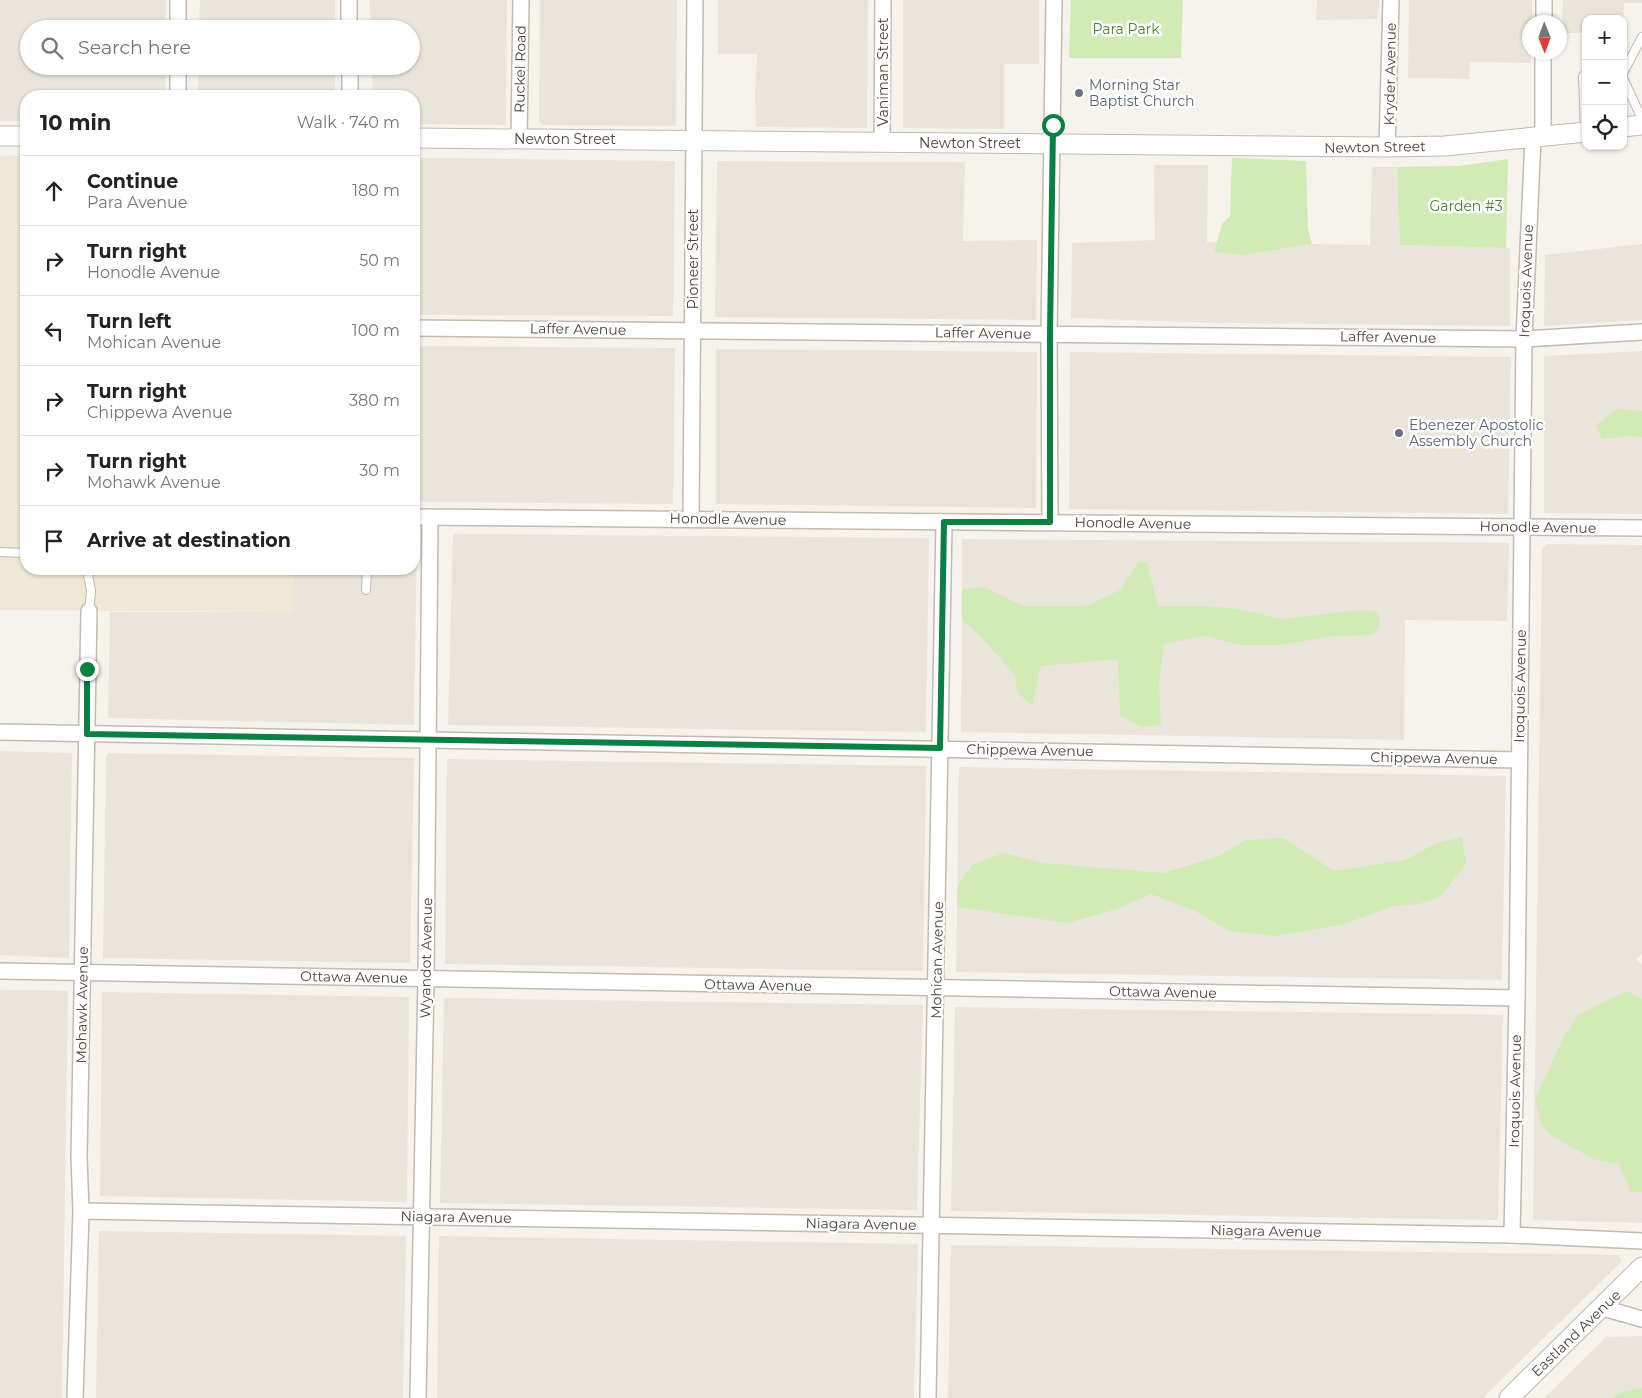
<!DOCTYPE html>
<html lang="en">
<head>
<meta charset="utf-8">
<style>
  :root { --surface:#fff; --page:#f2f2f2; --text:#222; --muted:#767676; --line:#e0e0e0 }
  body { margin:0; font-family:Montserrat,sans-serif; background:var(--page); color:var(--text) }
  .controls { position:absolute; right:15px; top:15px; display:grid; overflow:hidden; border-radius:10px; box-shadow:0 1px 4px #0004 }
  .controls button { width:45px; height:45px; display:grid; place-items:center; padding:0; border:0; border-bottom:1px solid var(--line); background:var(--surface); color:var(--text); font:25px sans-serif }
  .compass { position:absolute; left:1522px; top:15px; width:45px; height:45px; border-radius:50%; background:var(--surface); box-shadow:0 1px 4px #0004; rotate:179deg }
  .stop { position:absolute; width:15px; height:15px; margin:-11px; border:4px solid #0b8043; border-radius:50%; background:#fff }
  .stop.end { background:#0b8043; border-color:#fff; box-shadow:0 1px 5px #0008 }
  .list { margin:0; padding:0; list-style:none }
  h2 { display:flex; justify-content:space-between; align-items:center; height:65px; margin:0; padding:0 20px; font-size:21px }
  h2 small { font-size:16px; font-weight:400; color:var(--muted) }
  .list li { display:grid; grid-template-columns:32px 1fr auto; gap:15px; align-items:center; box-sizing:border-box; height:70px; padding:0 20px; border-top:1px solid var(--line) }
  .list b { display:block; font-size:19px; white-space:nowrap }
  .list p { margin:0; font-size:16px; white-space:nowrap; color:var(--muted) }
  .list em { font-size:16px; font-style:normal; color:var(--muted) }
  .icon { flex:none; width:28px; height:28px; fill:none; stroke:currentColor; stroke-width:2; stroke-linecap:round; stroke-linejoin:round }
  .map { position:relative; flex:none; width:1642px; height:1398px; overflow:hidden }
  .search { position:absolute; background:var(--surface); box-shadow:0 1px 4px #0004; left:20px; top:20px; width:400px; height:55px; display:flex; align-items:center; gap:12px; box-sizing:border-box; padding:0 18px; border-radius:28px; color:var(--muted); font-size:19px }
  .panel { position:absolute; background:var(--surface); box-shadow:0 1px 4px #0004; left:20px; top:90px; width:400px; height:485px; border-radius:20px }
  .map>svg:first-child { display:block }
</style>
</head>
<body>
<div class="map">
<svg width="1642" height="1398" viewBox="0 0 1642 1398">
  <rect width="100%" height="100%" fill="#f6f3ec"/>
  <g fill="#eae5da">
    <path d="M0,0H166V29H29V66H166L165,96H26V121H0Z"/>
    <path d="M200,0H335V29H199Z"/>
    <path d="M369,0H507L506,125L414,124V96H373L372,66H411V29H371Z"/>
    <path d="M540,0H677L676,126L543,125L539,121Z"/>
    <path d="M718,0H868L867,128L756,127L755,97L757,54H718Z"/>
    <path d="M903,0H1039V64H1004V129L903,128Z"/>
    <path d="M1317,0H1379L1378,19L1316,20Z"/>
    <path d="M1409,0H1532V22H1530L1531,63L1470,62L1469,79L1408,78Z"/>
    <path d="M1563,0H1642V3H1624L1623,34V19H1586V33H1562Z"/>
    <path d="M199,66H335V96H198Z"/>
    <path d="M414,158L675,161L673,316L414,315Z"/>
    <path d="M717,161L965,162L963,241L1037,240L1036,320L715,317Z"/>
    <path d="M1154,165H1208L1207,242L1370,245L1372,167H1397L1401,245L1510,248V326L1216,323L1071,318L1072,243L1155,240Z"/>
    <path d="M1642,244V320L1544,326L1545,255Z"/>
    <path d="M414,346L675,348L673,504L414,502Z"/>
    <path d="M716,349L1037,352L1036,508L716,504Z"/>
    <path d="M1642,351V514L1544,513V356Z"/>
    <path d="M1070,352L1511,357L1508,514L1069,509Z"/>
    <path d="M414,534H417L414,725L108,718L110,612H291L293,569H414Z"/>
    <path d="M453,534L929,538L926,732L448,725Z"/>
    <path d="M962,539L1509,543L1507,621L1405,620L1404,740L961,732Z"/>
    <path d="M1547,544L1642,545V954L1636,960L1642,964V1223L1534,1220L1533,1217L1542,549Z"/>
    <path d="M0,751L72,753L69,958L0,955Z"/>
    <path d="M109,753L414,758L410,963L103,958L106,756Z"/>
    <path d="M447,759L926,766L923,971L445,964Z"/>
    <path d="M959,767L1506,776L1502,980L956,972Z"/>
    <path d="M0,990L68,991L62,1398H0Z"/>
    <path d="M102,992L409,997L407,1202L100,1196Z"/>
    <path d="M444,998L923,1005L917,1210L440,1203Z"/>
    <path d="M955,1007L1503,1015L1498,1220L951,1211Z"/>
    <path d="M99,1231L406,1236L403,1398H96Z"/>
    <path d="M439,1236L918,1244L914,1398H437Z"/>
    <path d="M951,1245L1618,1255L1622,1261L1483,1398H948Z"/>
    <path d="M1642,1336V1398H1544L1606,1337Z"/>
  </g>
  <path fill="#efe8d6" d="M26,155V569H293L291,612L0,610V156Z"/>
  <g fill="#d2eab5">
    <path d="M1071,0H1183L1181,58H1069Z"/>
    <path d="M1232,158L1306,161L1308,229L1312,244L1242,255L1214,252L1222,224L1230,216Z"/>
    <path d="M1508,159L1506,248L1400,245L1397,167L1458,166Z"/>
    <path d="M1617,409L1642,411V437L1630,436L1602,439L1596,425Z"/>
    <path d="M1139,561L1147,562L1158,606H1204L1239,609L1282,619L1358,610L1375,611L1380,618L1379,627L1372,635L1335,636L1281,645H1242L1205,636L1164,644L1159,682L1161,725L1141,727L1120,715L1118,659L1041,666L1032,706L1017,692L1015,675L979,635L962,620V589L984,587L1023,606H1082L1091,604L1120,590Z"/>
    <path d="M1462,837L1466,864L1440,897L1419,904L1394,906L1341,925L1275,936L1230,931L1195,911L1151,894L1117,909L1068,923L957,907L958,885L972,865L1003,853L1043,863L1164,873L1219,856L1245,840L1284,838L1334,871L1405,860L1437,843Z"/>
    <path d="M1627,991L1642,999V1192H1631L1619,1164L1593,1159L1551,1135L1541,1123L1535,1100L1563,1038L1579,1014Z"/>
    <path d="M1642,1388V1398H1612L1622,1392Z"/>
  </g>
  <g fill="none" stroke-linecap="round" stroke-linejoin="round">
    <defs>
      <g id="service">
        <path d="M1623,73L1642,37"/>
        <path d="M1623,78L1642,119"/>
        <path d="M1585,131L1583,76H1586"/>
        <path d="M0,552L26,553"/>
        <path d="M87,569L91,591L89,611"/>
        <path d="M366,590L367,569"/>
      </g>
      <g id="minor">
        <path d="M349,0V29"/>
        <path d="M1544,22V0"/>
        <path d="M178,29V0"/>
        <path d="M178,66V96"/>
        <path d="M350,66V96"/>
        <path d="M1543,137V52"/>
        <path d="M519,139L521,0"/>
        <path d="M882,143L883,0"/>
        <path d="M1387,147L1391,0"/>
        <path d="M414,328L1524,339L1642,332"/>
        <path d="M414,517L1642,528"/>
        <path d="M691,518L695,0"/>
        <path d="M1050,522L1049,334L1054,0"/>
        <path d="M0,732L1519,760"/>
        <path d="M0,971L1517,998"/>
        <path d="M81,1211L1512,1235L1642,1241"/>
        <path d="M1512,1235L1517,998L1524,339L1533,138"/>
        <path d="M1603,1308L1642,1319"/>
        <path d="M75,1398L81,1211L79,1157L89,611"/>
        <path d="M418,1398L426,978L430,517"/>
        <path d="M928,1398L944,522"/>
      </g>
      <g id="tertiary">
        <path d="M1623,127L1642,125"/>
        <path d="M0,136H26"/>
        <path d="M414,138L1387,147L1445,146L1586,132"/>
        <path d="M1509,1398L1642,1267"/>
      </g>
    </defs>
    <use href="#service" stroke="#c2bbae" stroke-width="10"/>
    <use href="#minor" stroke="#c2bbae" stroke-width="18"/>
    <use href="#tertiary" stroke="#c2bbae" stroke-width="21"/>
    <use href="#service" stroke="#fff" stroke-width="8"/>
    <use href="#minor" stroke="#fff" stroke-width="15"/>
    <use href="#tertiary" stroke="#fff" stroke-width="19"/>
  </g>
  <g fill="none" stroke-linecap="round" stroke-linejoin="round">
    <path stroke="#0b8043" stroke-width="6" d="M87,669V734L940,748L944,522H1050V334L1053,125"/>
  </g>
  <g fill="#6b7280" stroke="#fff" stroke-width="2">
    <circle cx="1079" cy="93" r="5"/>
    <circle cx="1399" cy="433" r="5"/>
  </g>
  <g text-anchor="middle" stroke-width="5" stroke-linejoin="round" paint-order="stroke">
    <g font-size="14" fill="#4a7f2a" stroke="#fff">
      <text x="1126" y="34">Para Park</text>
      <text x="1466" y="211">Garden #3</text>
    </g>
    <g font-size="14" fill="#4b4439" stroke="#fff">
      <text transform="translate(520 69) rotate(-89)" y="5">Ruckel Road</text>
      <text transform="translate(883 72) rotate(-90)" y="5">Vaniman Street</text>
      <text transform="translate(1390 74) rotate(-89)" y="5">Kryder Avenue</text>
      <text x="565" y="144">Newton Street</text>
      <text x="970" y="148">Newton Street</text>
      <text transform="translate(1375 147) rotate(-1)" y="5">Newton Street</text>
      <text transform="translate(693 259) rotate(-90)" y="5">Pioneer Street</text>
      <text transform="translate(1526 281) rotate(-88)" y="5">Iroquois Avenue</text>
      <text transform="translate(578 329) rotate(1)" y="5">Laffer Avenue</text>
      <text transform="translate(983 333) rotate(1)" y="5">Laffer Avenue</text>
      <text transform="translate(1388 337) rotate(1)" y="5">Laffer Avenue</text>
      <text transform="translate(728 519) rotate(1)" y="5">Honodle Avenue</text>
      <text transform="translate(1133 523) rotate(1)" y="5">Honodle Avenue</text>
      <text transform="translate(1538 527) rotate(1)" y="5">Honodle Avenue</text>
      <text transform="translate(1520 686) rotate(-89)" y="5">Iroquois Avenue</text>
      <text transform="translate(1030 750) rotate(1)" y="5">Chippewa Avenue</text>
      <text transform="translate(1434 758) rotate(1)" y="5">Chippewa Avenue</text>
      <text transform="translate(426 958) rotate(-89)" y="5">Wyandot Avenue</text>
      <text transform="translate(937 960) rotate(-89)" y="5">Mohican Avenue</text>
      <text transform="translate(354 977) rotate(1)" y="5">Ottawa Avenue</text>
      <text transform="translate(758 985) rotate(1)" y="5">Ottawa Avenue</text>
      <text transform="translate(1163 992) rotate(1)" y="5">Ottawa Avenue</text>
      <text transform="translate(82 1005) rotate(-89)" y="5">Mohawk Avenue</text>
      <text transform="translate(1515 1091) rotate(-89)" y="5">Iroquois Avenue</text>
      <text transform="translate(456 1217) rotate(1)" y="5">Niagara Avenue</text>
      <text transform="translate(861 1224) rotate(1)" y="5">Niagara Avenue</text>
      <text transform="translate(1266 1231) rotate(1)" y="5">Niagara Avenue</text>
      <text transform="translate(1576 1333) rotate(-44)" y="5">Eastland Avenue</text>
    </g>
    <g font-size="14" fill="#5b616d" stroke="#fff" text-anchor="start">
      <text x="1089" y="90">Morning Star<tspan x="1089" dy="16">Baptist Church</tspan></text>
      <text x="1409" y="430">Ebenezer Apostolic<tspan x="1409" dy="16">Assembly Church</tspan></text>
    </g>
  </g>
</svg>
<div class="controls">
<button>+</button>
<button>−</button>
<button><svg class="icon" aria-label="locate" viewBox="0 0 24 24"><circle cx="12" cy="12" r="6"/><path d="M12 2v4M12 18v4M2 12h4M18 12h4"/></svg></button>
</div>
<svg class="compass" viewBox="-18 -18 36 36"><path d="M0-13l5 13h-10z" fill="#e53935"/><path d="M0 13l5-13h-10z" fill="#767676"/></svg>
<div class="stop" style="left:1053px;top:125px"></div>
<div class="stop end" style="left:87px;top:669px"></div>
<div class="search"><svg class="icon" aria-label="search" viewBox="0 0 24 24"><circle cx="10" cy="10" r="6"/><path d="M15 15l6 6"/></svg>Search here</div>
<section class="panel">
<h2>10 min<small>Walk · 740 m</small></h2>
<ul class="list">
<li><svg class="icon" aria-label="ahead" viewBox="0 0 24 24"><path d="M12 20V5M6 11l6-6 6 6"/></svg><div><b>Continue</b><p>Para Avenue</p></div><em>180 m</em></li>
<li><svg class="icon" aria-label="right" viewBox="0 0 24 24"><path d="M7 20v-9h11M14 6l5 5-5 5"/></svg><div><b>Turn right</b><p>Honodle Avenue</p></div><em>50 m</em></li>
<li><svg class="icon" aria-label="left" viewBox="0 0 24 24"><path d="M17 20v-9H6M10 6l-5 5 5 5"/></svg><div><b>Turn left</b><p>Mohican Avenue</p></div><em>100 m</em></li>
<li><svg class="icon" aria-label="right" viewBox="0 0 24 24"><path d="M7 20v-9h11M14 6l5 5-5 5"/></svg><div><b>Turn right</b><p>Chippewa Avenue</p></div><em>380 m</em></li>
<li><svg class="icon" aria-label="right" viewBox="0 0 24 24"><path d="M7 20v-9h11M14 6l5 5-5 5"/></svg><div><b>Turn right</b><p>Mohawk Avenue</p></div><em>30 m</em></li>
<li><svg class="icon" aria-label="arrive" viewBox="0 0 24 24"><path d="M6 21V4h12l-3 4 3 4H6"/></svg><div><b>Arrive at destination</b></div></li>
</ul>
</section>
</div>
</body>
</html>
